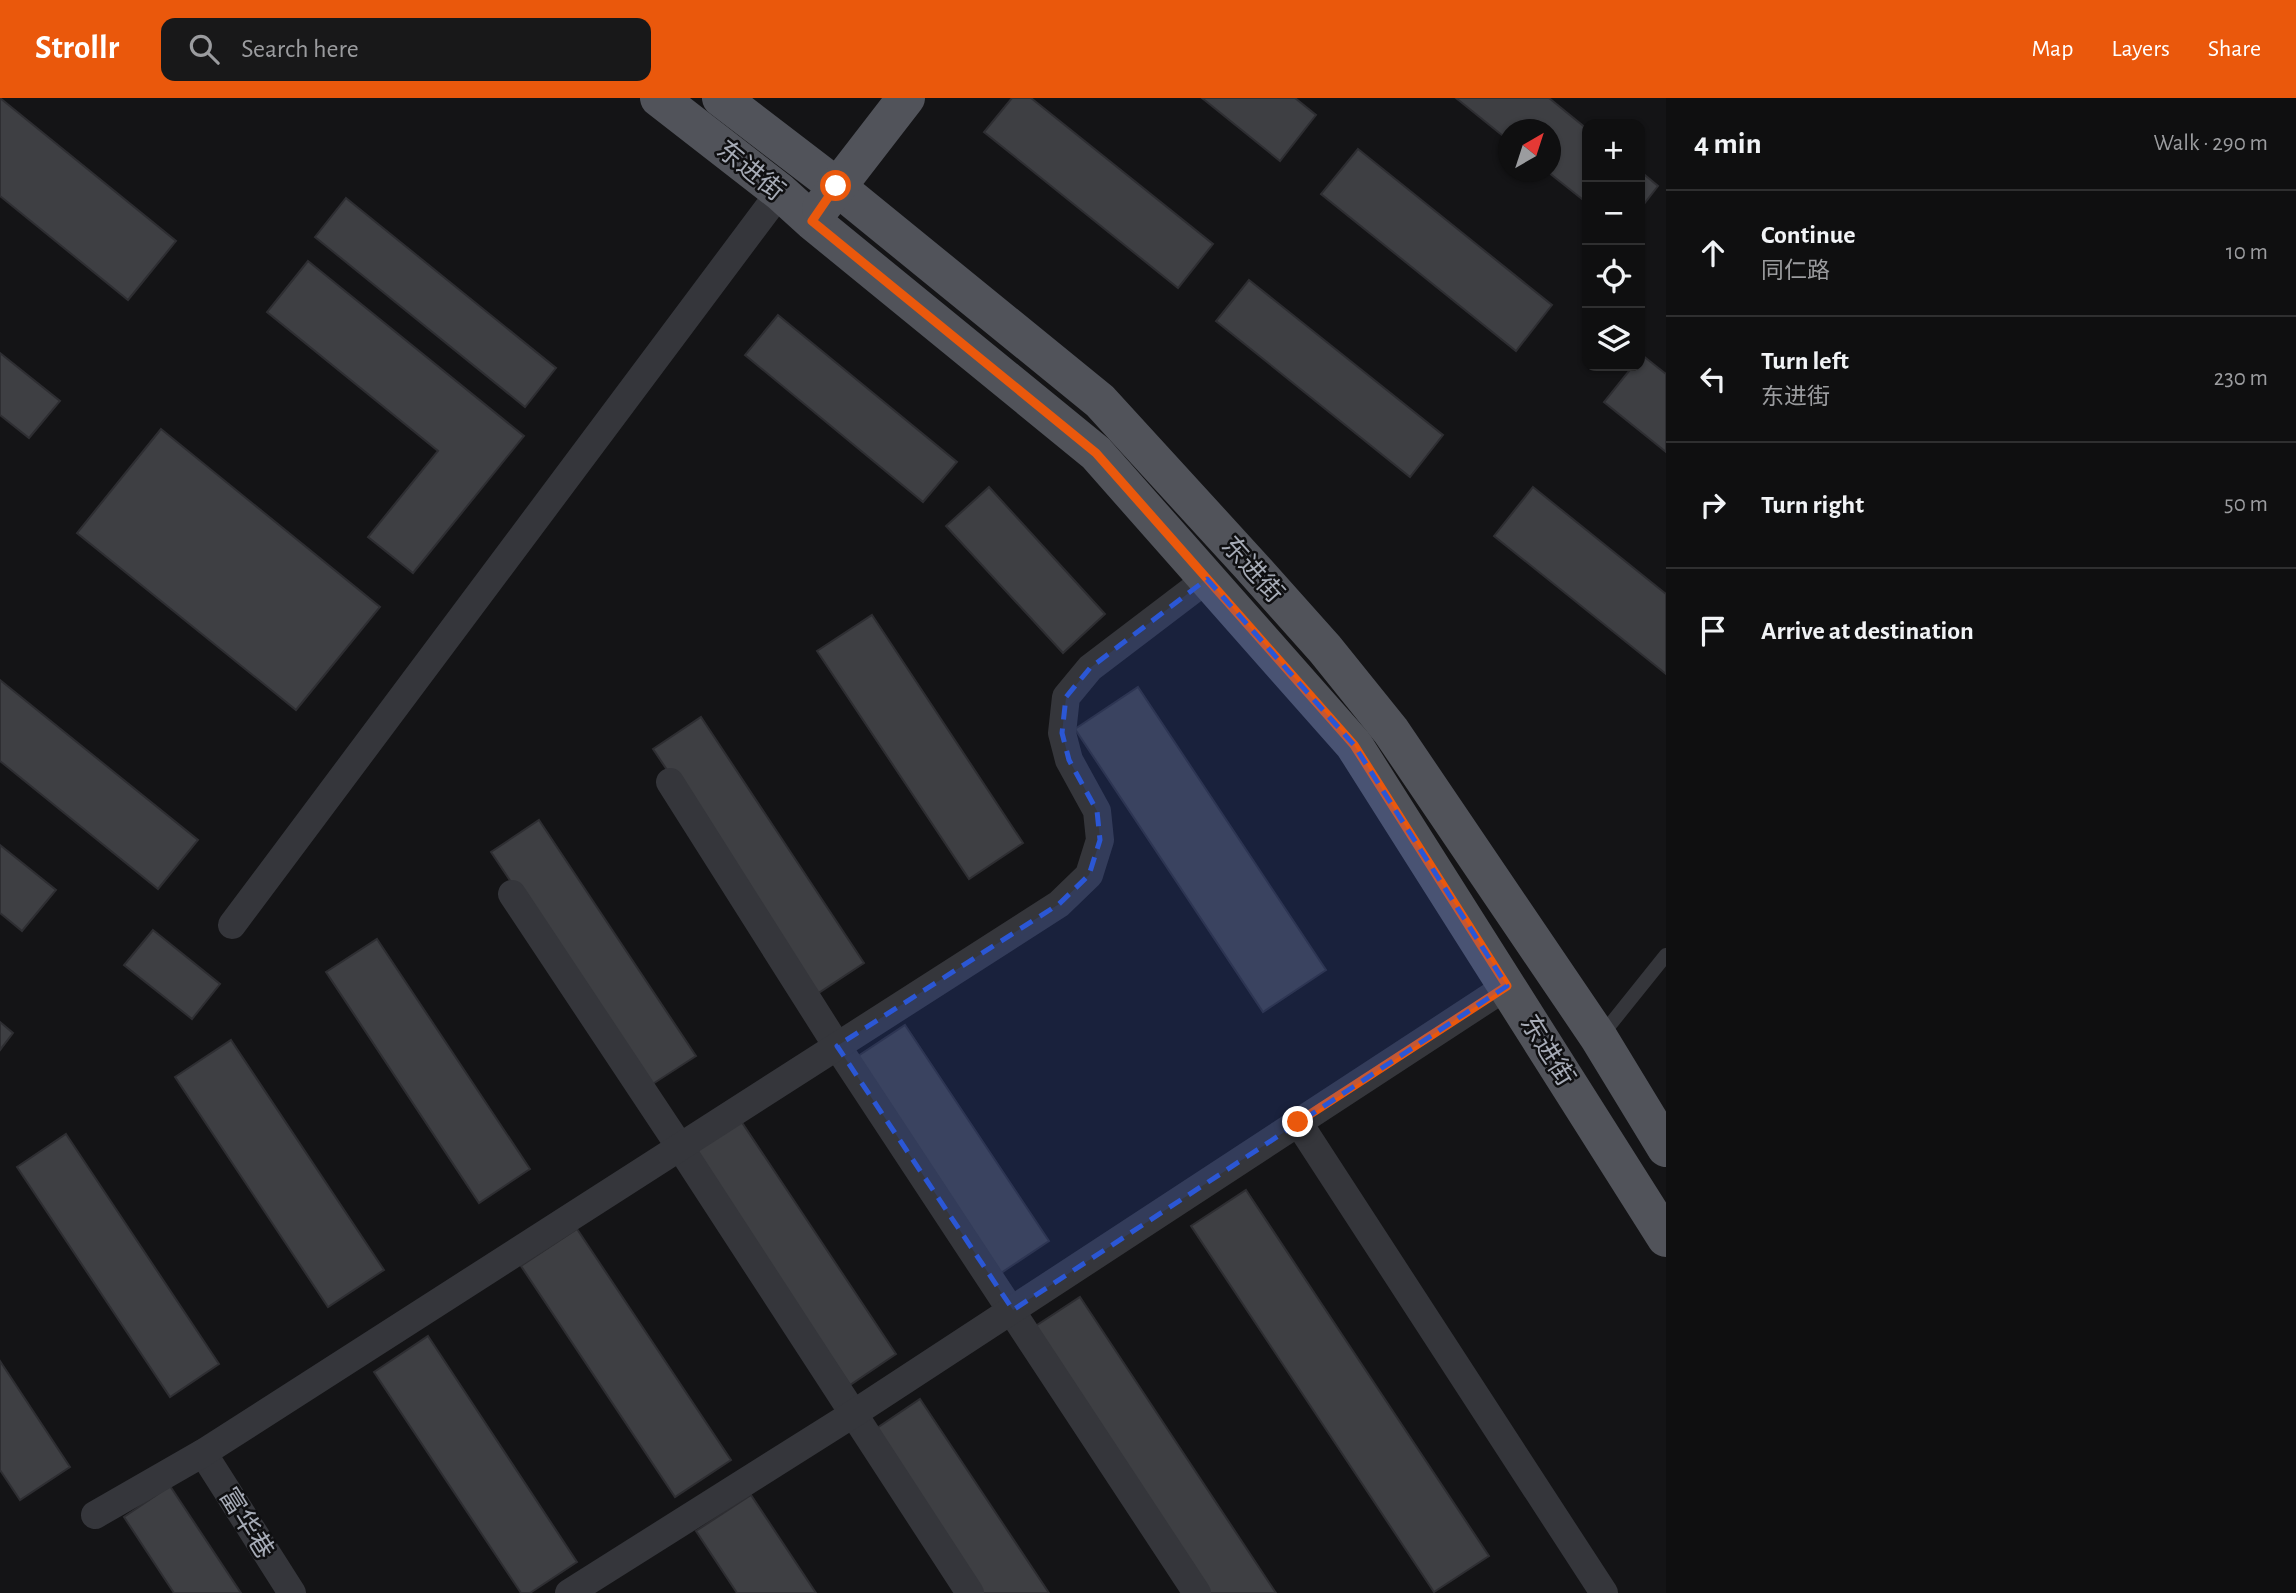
<!DOCTYPE html>
<html lang="en">
<head>
<meta charset="utf-8">
<style>
  :root { --surface:#0f0f10; --page:#181819; --text:#f1f3f6; --muted:#9b9c9f; --line:#2f2f30; --accent:#ea580c }
  body { margin:0; font-family:"Alegreya Sans","Noto Sans SC",sans-serif; background:var(--page); color:var(--text) }
  .controls { position:absolute; right:21px; top:21px; display:grid; overflow:hidden; border-radius:14px; box-shadow:0 2px 5px #0004 }
  .controls button { width:63px; height:63px; display:grid; place-items:center; padding:0; border:0; border-bottom:2px solid var(--line); background:var(--surface); color:var(--text); font:35px sans-serif }
  .compass { position:absolute; left:1498px; top:21px; width:63px; height:63px; border-radius:50%; background:var(--surface); box-shadow:0 2px 5px #0004; rotate:39deg }
  .stop { position:absolute; width:21px; height:21px; margin:-16px; border:5px solid #ea580c; border-radius:50%; background:#fff }
  .stop.end { background:#ea580c; border-color:#fff; box-shadow:0 2px 7px #0008 }
  .list { margin:0; padding:0; list-style:none }
  h2 { display:flex; justify-content:space-between; align-items:center; height:91px; margin:0; padding:0 28px; font-size:30px }
  h2 small { font-size:23px; font-weight:400; color:var(--muted) }
  .list li { display:grid; grid-template-columns:46px 1fr auto; gap:21px; align-items:center; box-sizing:border-box; height:126px; padding:0 28px; border-top:2px solid var(--line) }
  .list b { display:block; font-size:26px; white-space:nowrap }
  .list p { margin:0; font-size:23px; white-space:nowrap; color:var(--muted) }
  .list em { font-size:23px; font-style:normal; color:var(--muted) }
  .icon { flex:none; width:38px; height:38px; fill:none; stroke:currentColor; stroke-width:2; stroke-linecap:round; stroke-linejoin:round }
  .map { position:relative; flex:none; width:1666px; height:1495px; overflow:hidden }
  header { display:flex; align-items:center; gap:42px; box-sizing:border-box; height:98px; padding:0 35px; background:var(--accent); color:#fff }
  header strong { font-size:33px }
  nav { display:flex; gap:38px; margin-inline-start:auto; font-size:24px }
  .search { width:490px; height:63px; background:var(--page); display:flex; align-items:center; gap:18px; box-sizing:border-box; padding:0 24px; border-radius:14px; color:var(--muted); font-size:26px }
  main { display:flex }
  aside { flex:1; background:var(--surface) }
  .map>svg:first-child { display:block }
</style>
</head>
<body>
<header>
<strong>Strollr</strong>
<div class="search"><svg class="icon" aria-label="search" viewBox="0 0 24 24"><circle cx="10" cy="10" r="6"/><path d="M15 15l6 6"/></svg>Search here</div>
<nav><a>Map</a><a>Layers</a><a>Share</a></nav>
</header>
<main>
<div class="map">
<svg width="1666" height="1495" viewBox="0 0 1666 1495">
  <rect width="100%" height="100%" fill="#141416"/>
  <g fill="#3e3f43" stroke="#2e2e32" stroke-width="2">
    <path d="M0,0L176,143L128,202L0,98Z"/>
    <path d="M1012,0H1031L1213,146L1178,190L984,34Z"/>
    <path d="M1202,0H1295L1316,17L1280,63Z"/>
    <path d="M1456,0H1549L1587,31V105L1548,74H1550V32H1508V42Z"/>
    <path d="M1358,51L1552,207L1516,253L1321,96Z"/>
    <path d="M1640,73L1658,88L1640,111Z"/>
    <path d="M346,100L556,270L525,309L315,139Z"/>
    <path d="M308,163L524,338L413,475L368,439L438,353L267,214Z"/>
    <path d="M1249,182L1443,337L1410,379L1216,223Z"/>
    <path d="M778,217L957,364L923,404L745,257Z"/>
    <path d="M0,255L60,303L29,340L0,317Z"/>
    <path d="M1642,257L1666,276V354L1604,304L1633,268H1640Z"/>
    <path d="M161,331L380,509L296,612L77,435Z"/>
    <path d="M989,389L1105,516L1063,555L946,428Z"/>
    <path d="M1533,389L1666,496V576L1494,438Z"/>
    <path d="M872,517L1023,745L969,781L817,553Z"/>
    <path d="M0,582L198,742L158,791L0,663Z"/>
    <path d="M1138,589L1326,872L1263,914L1075,631Z"/>
    <path d="M701,619L864,865L817,896L653,651Z"/>
    <path d="M539,722L696,958L648,989L491,754Z"/>
    <path d="M0,747L56,792L22,833L0,815Z"/>
    <path d="M153,832L220,886L192,921L124,867Z"/>
    <path d="M377,841L530,1071L479,1105L326,874Z"/>
    <path d="M0,924L13,935L0,952Z"/>
    <path d="M905,927L1049,1143L1001,1175L858,958Z"/>
    <path d="M231,942L384,1172L328,1209L175,979Z"/>
    <path d="M741,1023L896,1256L850,1287L694,1054Z"/>
    <path d="M66,1036L219,1266L170,1299L17,1069Z"/>
    <path d="M1246,1092L1489,1458L1434,1494L1191,1128Z"/>
    <path d="M577,1131L731,1362L675,1399L521,1168Z"/>
    <path d="M1080,1199L1276,1495H1207L1031,1231Z"/>
    <path d="M428,1238L577,1464L530,1495H521L374,1274Z"/>
    <path d="M0,1263L70,1369L20,1402L0,1372Z"/>
    <path d="M920,1301L1049,1495H983L874,1332Z"/>
    <path d="M170,1388L241,1495H174L124,1419Z"/>
    <path d="M751,1397L816,1495H737L696,1433Z"/>
  </g>
  <g fill="none" stroke-linecap="round" stroke-linejoin="round">
    <path stroke="#35363b" stroke-width="14" d="M1601,938L1666,857"/>
    <g stroke="#35363b" stroke-width="28">
      <path d="M670,684L837,948L1197,1495"/>
      <path d="M512,796L680,1049L970,1495"/>
      <path d="M232,827L780,94"/>
      <path d="M1298,1024L1604,1495"/>
      <path d="M203,1355L292,1495"/>
      <path d="M95,1417L203,1355L1059,806L1089,777L1100,742L1097,713L1069,662L1062,635L1066,599L1090,570L1207,481"/>
      <path d="M569,1495L853,1316L1507,888"/>
    </g>
    <g stroke="#51535a" stroke-width="38">
      <path d="M659,0L780,94L812,123L1096,355L1354,647L1666,1140"/>
      <path d="M721,0L836,88L1100,303L1250,467L1325,551L1391,633L1599,940L1666,1050"/>
      <path d="M821,110L906,0"/>
    </g>
  </g>
  <g fill="none" stroke-linecap="round" stroke-linejoin="round">
    <path stroke="#ea580c" stroke-width="9" d="M836,88L812,123L1096,355L1354,647L1507,888L1298,1024"/>
  </g>
  <path fill="#2b57d5" fill-opacity="0.2" stroke="#2b57d5" stroke-width="5" stroke-dasharray="14 9" stroke-linejoin="round" d="M1207,481L1354,647L1507,888L1013,1212L837,948L1059,806L1089,777L1100,742L1097,713L1069,662L1062,635L1066,599L1090,570Z"/>
  <g text-anchor="middle" stroke-width="5" stroke-linejoin="round" paint-order="stroke">
    <g font-size="26" fill="#a6abb6" stroke="#0f0f11">
      <text transform="translate(751 72) rotate(39)" y="9">东进街</text>
      <text transform="translate(1253 471) rotate(48)" y="9">东进街</text>
      <text transform="translate(1548 952) rotate(58)" y="9">东进街</text>
      <text transform="translate(247 1425) rotate(58)" y="9">富华巷</text>
    </g>
  </g>
</svg>
<div class="controls">
<button>+</button>
<button>−</button>
<button><svg class="icon" aria-label="locate" viewBox="0 0 24 24"><circle cx="12" cy="12" r="6"/><path d="M12 2v4M12 18v4M2 12h4M18 12h4"/></svg></button>
<button><svg class="icon" aria-label="layers" viewBox="0 0 24 24"><path d="M12 4l9 5-9 5-9-5zM3 14l9 5 9-5"/></svg></button>
</div>
<svg class="compass" viewBox="-18 -18 36 36"><path d="M0-13l5 13h-10z" fill="#e53935"/><path d="M0 13l5-13h-10z" fill="#9b9c9f"/></svg>
<div class="stop" style="left:836px;top:88px"></div>
<div class="stop end" style="left:1298px;top:1024px"></div>
</div>
<aside>
<h2>4 min<small>Walk · 290 m</small></h2>
<ul class="list">
<li><svg class="icon" aria-label="ahead" viewBox="0 0 24 24"><path d="M12 20V5M6 11l6-6 6 6"/></svg><div><b>Continue</b><p>同仁路</p></div><em>10 m</em></li>
<li><svg class="icon" aria-label="left" viewBox="0 0 24 24"><path d="M17 20v-9H6M10 6l-5 5 5 5"/></svg><div><b>Turn left</b><p>东进街</p></div><em>230 m</em></li>
<li><svg class="icon" aria-label="right" viewBox="0 0 24 24"><path d="M7 20v-9h11M14 6l5 5-5 5"/></svg><div><b>Turn right</b></div><em>50 m</em></li>
<li><svg class="icon" aria-label="arrive" viewBox="0 0 24 24"><path d="M6 21V4h12l-3 4 3 4H6"/></svg><div><b>Arrive at destination</b></div></li>
</ul>
</aside>
</main>
</body>
</html>
